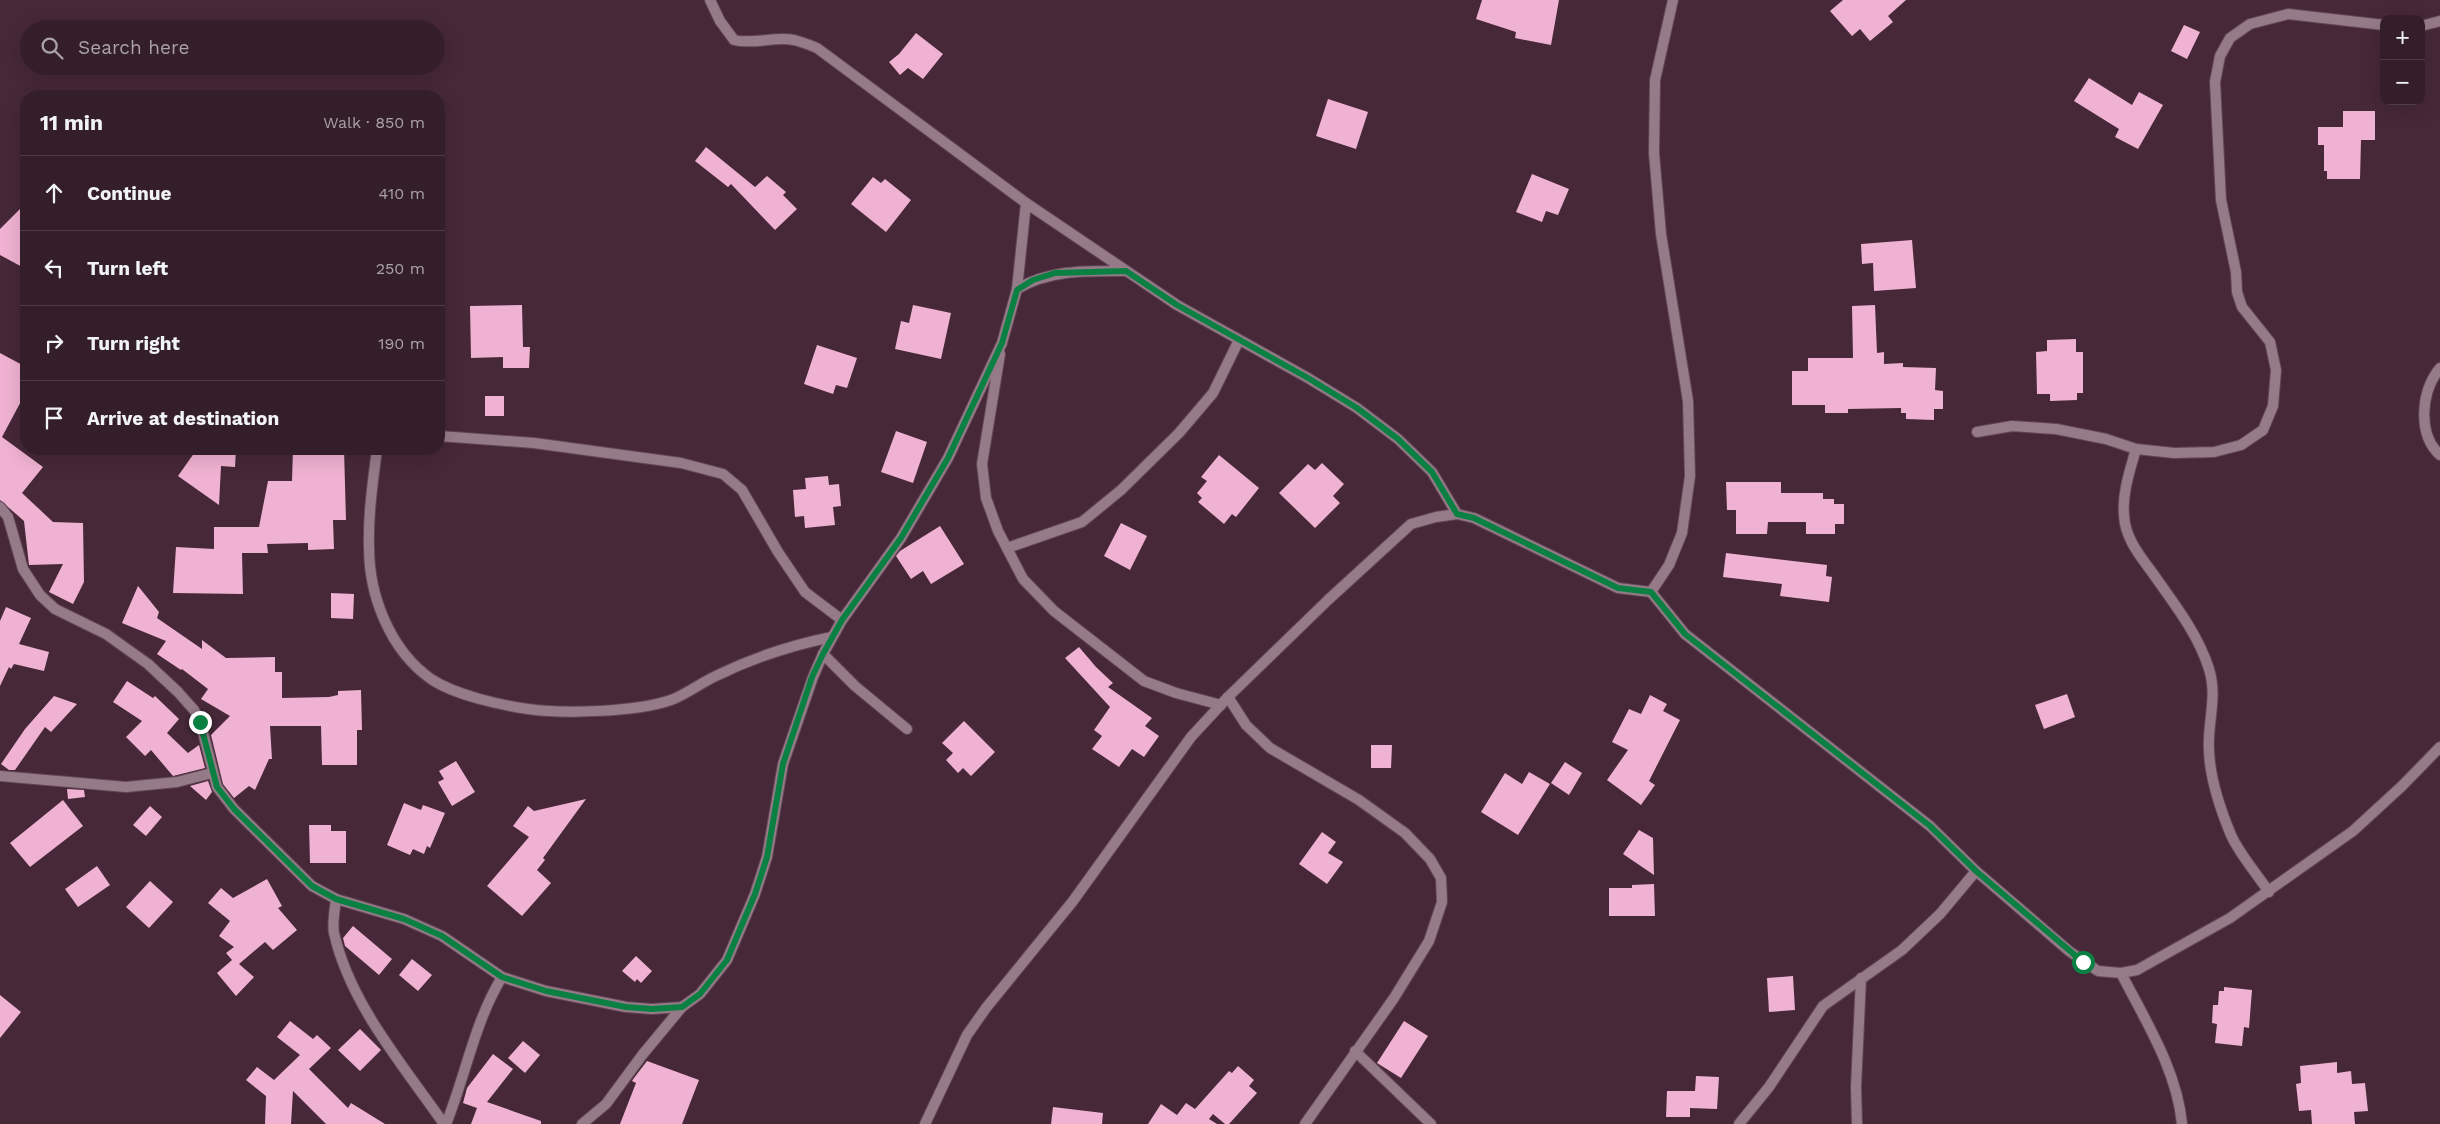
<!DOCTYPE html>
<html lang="en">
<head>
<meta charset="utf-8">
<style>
  :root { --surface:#341e2a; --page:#3c2732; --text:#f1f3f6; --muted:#a9a2a8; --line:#4e3c47 }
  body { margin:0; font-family:"Work Sans",sans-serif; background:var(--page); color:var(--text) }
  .controls { position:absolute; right:15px; top:15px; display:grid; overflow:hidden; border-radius:10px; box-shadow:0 5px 20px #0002 }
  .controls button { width:45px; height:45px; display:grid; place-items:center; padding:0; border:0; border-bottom:1px solid var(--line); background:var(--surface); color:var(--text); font:25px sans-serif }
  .stop { position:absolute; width:15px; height:15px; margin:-11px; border:4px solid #0b8043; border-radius:50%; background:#fff }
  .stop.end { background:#0b8043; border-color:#fff; box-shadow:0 1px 5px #0008 }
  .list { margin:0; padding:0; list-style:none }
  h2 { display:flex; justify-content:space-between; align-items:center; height:65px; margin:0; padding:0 20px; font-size:21px }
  h2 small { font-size:16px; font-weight:400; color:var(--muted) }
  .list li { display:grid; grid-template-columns:32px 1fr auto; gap:15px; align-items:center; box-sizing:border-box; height:75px; padding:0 20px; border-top:1px solid var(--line) }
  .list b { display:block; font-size:19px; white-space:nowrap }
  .list em { font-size:16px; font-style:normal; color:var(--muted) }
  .icon { flex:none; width:28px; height:28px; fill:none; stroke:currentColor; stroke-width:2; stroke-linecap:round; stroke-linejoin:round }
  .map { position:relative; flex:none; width:2440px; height:1124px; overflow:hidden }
  .search { position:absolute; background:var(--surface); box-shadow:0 5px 20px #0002; left:20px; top:20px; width:425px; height:55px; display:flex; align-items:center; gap:12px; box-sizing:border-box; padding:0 18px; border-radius:28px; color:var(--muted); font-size:19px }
  .panel { position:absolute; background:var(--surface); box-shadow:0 5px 20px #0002; left:20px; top:90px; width:425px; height:365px; border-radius:20px }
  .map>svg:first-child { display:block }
</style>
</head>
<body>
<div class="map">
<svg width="2440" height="1124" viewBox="0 0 2440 1124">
  <rect width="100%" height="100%" fill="#462838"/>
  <g fill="#f0b2d2">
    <path d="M1482,0H1559L1551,45L1515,38L1516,32L1476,19Z"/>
    <path d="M1843,0H1906L1888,16L1893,22L1870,41L1860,29L1852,36L1830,11Z"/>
    <path d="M2184,25L2200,32L2187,59L2171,51Z"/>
    <path d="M916,33L943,54L923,79L908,68L900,75L889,62L899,54Z"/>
    <path d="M2089,78L2132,105L2139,92L2163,105L2138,149L2115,137L2119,129L2074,101Z"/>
    <path d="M1328,99L1368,112L1356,149L1316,136Z"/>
    <path d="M2343,111H2375V140H2361L2360,179H2327V171H2324V145H2318V127H2343Z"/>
    <path d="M706,147L755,187L767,176L786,192L783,195L797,209L775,230L731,184L728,187L695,161Z"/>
    <path d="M1532,174L1569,189L1558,215L1546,211L1542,222L1516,212Z"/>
    <path d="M873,177L881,183L885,179L911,200L886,232L851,204Z"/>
    <path d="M26,203V269L0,255V229Z"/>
    <path d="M1912,240L1916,288L1874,291L1873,263L1862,264L1861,244Z"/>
    <path d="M522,305L523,347H530L529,368H503V357L471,358L470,306Z"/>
    <path d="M913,305L951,313L941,359L895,349L901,321L909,323Z"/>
    <path d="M1875,305L1877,353L1884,352V364L1903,363V367L1936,368L1935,390L1943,391V409H1934V420L1906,419V413H1901V408L1848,409V413H1825V405H1792V371H1808V358H1853L1852,306Z"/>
    <path d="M2076,339V352H2083V393H2077V400L2050,401V394H2037L2036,352L2047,351V340Z"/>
    <path d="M817,345L857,358L847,388L836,385L833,394L804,384Z"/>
    <path d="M0,353L26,367V392L2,437L43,467L22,493L53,522L83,523L84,582L73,604L49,592L63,564L29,565L24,521L0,500Z"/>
    <rect x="485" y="396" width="19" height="20"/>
    <path d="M896,431L927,442L913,483L881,472Z"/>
    <path d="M197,449H236L235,467L221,466L219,505L178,476Z"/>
    <path d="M293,449H344L346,520H333L334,549L308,550V543L267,544L268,553H242L243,594L173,593L176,547L214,549V527H259L268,481H292Z"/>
    <path d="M1219,455L1259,488L1236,517L1232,514L1224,524L1198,502L1202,498L1197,493L1207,481L1201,477Z"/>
    <path d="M1322,463L1344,484L1333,496L1340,503L1315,528L1279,493L1308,464L1315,470Z"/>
    <path d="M828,476L829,485L839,484L841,506L833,507L835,525L805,528L804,516L795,517L793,490L806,489L805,478Z"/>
    <path d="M1726,482H1781V493H1823V499H1834V504H1844V524H1835V534H1806V522H1768L1767,534H1736V510H1727Z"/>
    <path d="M1121,523L1147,536L1130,570L1104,556Z"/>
    <path d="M940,526L964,564L931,584L923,571L911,579L896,556L900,551Z"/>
    <path d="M1726,553L1827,565L1826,576L1832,577L1829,602L1780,596L1782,584L1723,577Z"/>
    <path d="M138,586L159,612L157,618L202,649V640L226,658L275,657V672H282V698L329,697L338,695V691L361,690L362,730H357V765H322L321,726H270L272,759H269L255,790L249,786L234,798L223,784L211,735L230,716L201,699L208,689L182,669L181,670L157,654L166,641L122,623Z"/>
    <path d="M331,593L354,594L353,619L331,618Z"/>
    <path d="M6,607L31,618L19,644L49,652L44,671L14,664L11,669L9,667L0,686V621Z"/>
    <path d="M1079,647L1096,667L1113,683L1108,687L1152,718L1145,726L1159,736L1144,757L1132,749L1119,767L1092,749L1102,736L1094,730L1110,707L1065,658Z"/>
    <path d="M127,681L153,698L155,696L179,719L167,733L188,753L199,745L205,768L173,776L151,750L145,756L126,737L142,721L113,702Z"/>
    <path d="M2067,694L2075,717L2044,729L2035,705Z"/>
    <path d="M1650,695L1667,704L1663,711L1680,720L1649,781L1655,785L1641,805L1607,780L1628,750L1612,742L1629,709L1641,714Z"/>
    <path d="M54,696L77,704L51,732L45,727L15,770H9L1,764L25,729Z"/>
    <path d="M964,721L995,752L971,776L963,768L958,773L946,760L953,753L942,743Z"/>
    <path d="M1371,745H1392L1391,768H1371Z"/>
    <path d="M456,761L475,792L452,806L438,782L444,779L439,771Z"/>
    <path d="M1565,762L1582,773L1569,795L1551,783Z"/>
    <path d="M1529,772L1550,784L1518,835L1481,812L1505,773L1522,784Z"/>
    <path d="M208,781L212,792L206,800L190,786Z"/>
    <path d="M67,789L84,790L85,797L68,799Z"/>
    <path d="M586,799L543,858L545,860L537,870L551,883L522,916L487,886L529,837L513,826L528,806L534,811Z"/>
    <path d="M63,800L83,826L30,867L10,843Z"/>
    <path d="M404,803L421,810L423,805L445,813L430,848L427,846L424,854L413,849L410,855L387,845Z"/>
    <path d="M150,806L162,817L146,836L133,825Z"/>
    <path d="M309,825H331V831H346V863H310Z"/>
    <path d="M1639,830L1653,838L1654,875L1623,854Z"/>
    <path d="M1322,832L1336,842L1328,853L1343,862L1327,884L1299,864Z"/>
    <path d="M97,866L110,885L78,907L65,889Z"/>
    <path d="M267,879L282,906L278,908L297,930L273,950L265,942L239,964L254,977L236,996L217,973L232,960L226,953L234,947L219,936L230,921L208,903L221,888L233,898Z"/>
    <path d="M150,881L173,902L149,928L126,907Z"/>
    <path d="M1654,884L1655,916H1609V888H1632V885Z"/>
    <path d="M353,926L392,959L379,975L345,946L343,938Z"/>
    <path d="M636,956L652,971L641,983L637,979L635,982L622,971Z"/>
    <path d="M412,959L432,975L418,991L399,975Z"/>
    <path d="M1793,976L1795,1010L1769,1012L1767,978Z"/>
    <path d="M2224,987L2252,990L2249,1028L2244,1027L2242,1046L2215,1043L2217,1024L2212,1023L2213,1005H2218L2219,991H2224Z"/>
    <path d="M0,995L21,1012L0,1038Z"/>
    <path d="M290,1021L313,1039L317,1035L331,1048L309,1069L348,1108L351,1103L385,1124H326L293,1091L291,1124H265L266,1096L246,1080L257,1067L274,1080L300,1055L277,1037Z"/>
    <path d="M1404,1021L1428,1036L1401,1078L1377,1063Z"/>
    <path d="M360,1029L381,1050L360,1071L338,1050Z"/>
    <path d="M523,1041L540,1055L525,1073L508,1058Z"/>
    <path d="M493,1054L513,1069L487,1102L541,1121V1124H471L477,1108L463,1103L467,1088Z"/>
    <path d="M647,1061L699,1080L682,1124H620L636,1083L632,1081L634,1078Z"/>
    <path d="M2337,1062V1073L2351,1071L2352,1084L2365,1083L2368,1111L2354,1112L2355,1124H2312L2311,1110L2299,1111L2296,1084L2301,1083L2300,1066Z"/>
    <path d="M1238,1066L1254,1080L1249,1086L1257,1093L1229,1124H1225L1213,1114L1209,1119L1217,1124H1148L1161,1104L1177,1115L1186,1103L1195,1109L1229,1071L1232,1073Z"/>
    <path d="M1696,1076L1719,1077L1717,1109L1690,1108V1117H1666L1667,1091H1695Z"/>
    <path d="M1053,1107L1103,1113L1102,1124H1051Z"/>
  </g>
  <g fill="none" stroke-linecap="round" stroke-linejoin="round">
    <defs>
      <g id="street">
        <path d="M710,0L720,21L734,40C754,45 774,36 794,40C802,42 810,45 817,48L1026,203L1177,305L1308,378L1357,408L1398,439L1432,472L1457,514"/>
        <path d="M2421,26L2440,21"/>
        <path d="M1017,289C1051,269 1088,271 1126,271"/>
        <path d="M1000,354L982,464L986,498L998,531L1023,579L1054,611L1144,681L1176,693L1221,705"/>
        <path d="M2440,368C2421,391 2417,434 2440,455"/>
        <path d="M1977,432L2012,426L2056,429L2106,439L2136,449L2174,453L2214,452L2241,445L2263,430L2273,406L2276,370L2270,342L2242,307L2237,292L2236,272L2221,200L2215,82L2220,56L2230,38L2250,24L2288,14L2384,25"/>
        <path d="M439,436L534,443L681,463L723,474L742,490L778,552L805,592L842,620"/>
        <path d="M377,449C373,481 368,514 369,547C369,596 390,650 431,679C455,695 500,705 528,709C565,714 636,712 671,700C687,694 702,682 718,675C755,657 792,645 832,637"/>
        <path d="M2136,449C2130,470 2122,493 2124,515C2125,539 2141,557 2154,575C2175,605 2198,634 2209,669C2218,698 2207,722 2209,751C2210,778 2221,811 2231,835C2240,855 2257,874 2269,892"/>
        <path d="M0,507L8,517L23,569L40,595L55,609L106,634L148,664L178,692L194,710L200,721L217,787L234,809L312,886L336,899L404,919L442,936L502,977L546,991L626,1007L652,1009L682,1007L700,994L727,960L755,894L767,857L783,764L813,677L823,654L842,620L901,538L948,458L1002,343L1017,289L1026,203"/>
        <path d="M1007,548L1082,522L1121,490L1179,433L1213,393L1239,340"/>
        <path d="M1651,592L1685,634L1930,826L1976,871L2069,951L2098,971L2121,973L2137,970L2230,918L2353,831L2402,786L2440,747"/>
        <path d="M823,654L855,686L907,729"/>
        <path d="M1228,697L1246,725L1270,748L1359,800L1405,833L1430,859L1441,878L1442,902L1429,941L1394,998L1305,1124"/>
        <path d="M0,776L126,787L177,782L212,773"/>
        <path d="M336,899C335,909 332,923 334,933C350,1004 403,1065 444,1124"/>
        <path d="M2121,973C2145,1020 2177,1070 2182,1124"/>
        <path d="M1355,1051L1431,1124"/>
        <path d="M446,1124C466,1075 474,1023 502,977"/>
        <path d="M582,1124L606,1104L643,1054L682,1007"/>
        <path d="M925,1124L967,1035L986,1008L1073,901L1191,737L1228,697L1328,600L1411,524L1436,517L1457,514L1474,518L1618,588L1651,592L1669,565L1682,533L1690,476L1688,401L1661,234L1654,153L1655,80L1673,0"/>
        <path d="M1739,1124L1769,1087L1823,1006L1902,950L1940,914L1976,871"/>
        <path d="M1857,1124L1856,1087L1861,978"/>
      </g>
    </defs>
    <use href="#street" stroke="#634756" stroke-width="12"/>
    <use href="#street" stroke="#957b88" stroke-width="10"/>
  </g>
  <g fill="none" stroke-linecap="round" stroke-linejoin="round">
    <path stroke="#0b8043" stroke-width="6" d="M200,722L217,787L234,809L312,886L336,899L404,919L442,936L502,977L546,991L626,1007L652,1009L682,1007L700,994L727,960L755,894L767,857L783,764L812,677L823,654L842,620L901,538L948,458L1002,343L1017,290L1033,280L1055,273L1126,271L1177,305L1308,378L1357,408L1398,439L1432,472L1457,514L1474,518L1618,588L1651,592L1685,634L1930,826L1976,871L2083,962"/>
  </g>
</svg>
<div class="controls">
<button>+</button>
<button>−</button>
</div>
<div class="stop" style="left:2083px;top:962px"></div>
<div class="stop end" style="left:200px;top:722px"></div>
<div class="search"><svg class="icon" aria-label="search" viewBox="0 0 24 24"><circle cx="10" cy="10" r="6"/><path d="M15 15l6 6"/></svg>Search here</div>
<section class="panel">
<h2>11 min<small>Walk · 850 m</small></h2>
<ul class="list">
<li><svg class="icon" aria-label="ahead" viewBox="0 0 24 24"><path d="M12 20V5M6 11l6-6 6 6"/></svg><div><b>Continue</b></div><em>410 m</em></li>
<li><svg class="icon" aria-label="left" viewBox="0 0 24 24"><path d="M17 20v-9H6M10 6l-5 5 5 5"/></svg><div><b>Turn left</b></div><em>250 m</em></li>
<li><svg class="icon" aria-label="right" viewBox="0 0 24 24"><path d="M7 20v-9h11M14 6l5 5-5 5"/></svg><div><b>Turn right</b></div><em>190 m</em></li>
<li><svg class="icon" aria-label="arrive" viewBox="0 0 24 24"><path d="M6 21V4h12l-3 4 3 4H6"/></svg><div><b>Arrive at destination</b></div></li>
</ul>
</section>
</div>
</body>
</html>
